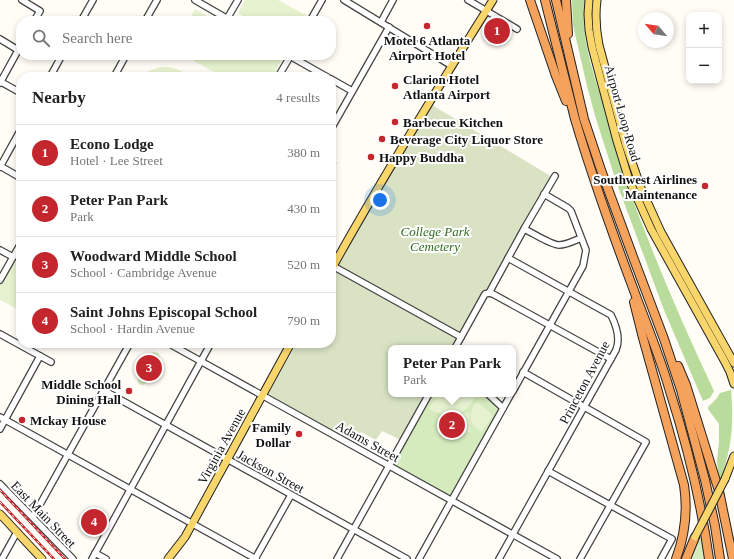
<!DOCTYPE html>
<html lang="en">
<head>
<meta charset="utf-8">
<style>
  :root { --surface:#fff; --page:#f2f2f2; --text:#222; --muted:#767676; --line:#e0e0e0; --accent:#c4262e }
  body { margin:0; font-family:"Times New Roman",serif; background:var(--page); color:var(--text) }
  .controls { position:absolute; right:12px; top:12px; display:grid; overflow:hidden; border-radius:8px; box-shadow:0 2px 6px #0003 }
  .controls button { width:36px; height:36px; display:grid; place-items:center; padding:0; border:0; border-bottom:1px solid var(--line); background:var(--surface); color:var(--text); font:20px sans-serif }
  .compass { position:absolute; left:638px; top:12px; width:36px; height:36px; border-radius:50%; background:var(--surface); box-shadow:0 2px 6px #0003; rotate:299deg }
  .you { position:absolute; left:380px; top:200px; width:14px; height:14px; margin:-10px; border:3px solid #fff; border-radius:50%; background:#1a73e8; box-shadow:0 0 0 6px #1a73e833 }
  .badge { display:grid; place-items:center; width:26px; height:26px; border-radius:50%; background:var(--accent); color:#fff; font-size:13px; font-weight:700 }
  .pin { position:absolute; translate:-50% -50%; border:2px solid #fff; box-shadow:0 1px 4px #0006 }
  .popup { position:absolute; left:388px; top:345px; width:128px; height:52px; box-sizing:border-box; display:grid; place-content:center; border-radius:8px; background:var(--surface); filter:drop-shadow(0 1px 3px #0005); font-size:13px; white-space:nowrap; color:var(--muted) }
  .popup b { font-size:15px; color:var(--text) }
  .popup::after { content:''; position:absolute; left:50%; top:100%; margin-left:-8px; border:8px solid transparent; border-top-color:var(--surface) }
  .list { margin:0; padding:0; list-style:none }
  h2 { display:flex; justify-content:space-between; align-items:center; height:52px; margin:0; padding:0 16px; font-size:17px }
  h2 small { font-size:13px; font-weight:400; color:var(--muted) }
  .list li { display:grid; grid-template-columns:26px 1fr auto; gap:12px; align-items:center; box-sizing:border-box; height:56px; padding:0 16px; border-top:1px solid var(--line) }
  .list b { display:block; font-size:15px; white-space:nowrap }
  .list p { margin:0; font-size:13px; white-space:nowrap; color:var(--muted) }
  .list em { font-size:13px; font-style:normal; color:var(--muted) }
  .icon { flex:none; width:22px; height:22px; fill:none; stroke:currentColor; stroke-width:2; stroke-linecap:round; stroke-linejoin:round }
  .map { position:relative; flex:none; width:734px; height:559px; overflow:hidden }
  .search { position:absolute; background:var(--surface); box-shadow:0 2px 6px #0003; left:16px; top:16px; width:320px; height:44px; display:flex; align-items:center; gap:10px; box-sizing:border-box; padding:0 14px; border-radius:16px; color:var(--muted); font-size:15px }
  .panel { position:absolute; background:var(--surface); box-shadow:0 2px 6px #0003; left:16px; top:72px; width:320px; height:276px; border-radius:16px }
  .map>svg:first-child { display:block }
</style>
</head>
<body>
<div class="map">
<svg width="734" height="559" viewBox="0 0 734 559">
  <rect width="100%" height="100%" fill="#fffdf5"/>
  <g fill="#d5ebbd">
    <path d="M154,352L158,353C162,358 159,366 156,371L142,364L148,355Z"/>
    <path d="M142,366L156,373L151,380L143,385L139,384C136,379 139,371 142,366Z"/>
    <path d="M429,394H485L501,406L452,502L388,466Z"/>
    <path d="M701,534L705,559H688Z"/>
  </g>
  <g fill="#b9dc9c">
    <path d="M572,0H586C579,34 593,71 603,103C610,128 616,152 624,176C629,192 636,208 642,224C664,281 688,336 714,391L710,398L703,401L664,310L616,181L596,119L587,86L573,25Z"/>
    <path d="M731,390C734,422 732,447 721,478L719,479L717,461L719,442V424L708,409V407L717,398L720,393Z"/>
  </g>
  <path fill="#d9e3c4" d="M432,105L552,177L488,290L456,341H454L450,348H391V394H426L401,440L382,431L376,440L361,432L355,444L267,396L297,343H331V279L374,202Z"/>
  <g fill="#e6f2cf">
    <path d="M245,0H278L306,15L303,21H253L238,13Z"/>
    <path d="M195,9L216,21H189Z"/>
    <path d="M183,55H284L272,77H223Z"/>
    <path d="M160,67C169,66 176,68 183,72L181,77H140L149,71Z"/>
    <path d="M21,248V311L0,300V285Z"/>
    <path d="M438,394H471L475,396C467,417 447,419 429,409Z"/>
    <path d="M477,402L491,413L492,417L481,432C469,424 467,413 477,402Z"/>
    <path d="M466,413L469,414L471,432C461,434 453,429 449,419Z"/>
  </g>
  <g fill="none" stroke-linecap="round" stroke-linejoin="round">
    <defs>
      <g id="minor">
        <path d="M22,0L40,11L34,21"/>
        <path d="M195,0L226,18L228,17L238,0"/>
        <path d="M344,0L452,66"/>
        <path d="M468,0L517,29"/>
        <path d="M81,21L93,0"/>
        <path d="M145,21L157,0"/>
        <path d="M310,21L322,0"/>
        <path d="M381,22L393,0"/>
        <path d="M0,39L18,50"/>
        <path d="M290,56L327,77"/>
        <path d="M50,77L62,55"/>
        <path d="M114,77L126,55"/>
        <path d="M278,77L291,55"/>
        <path d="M331,79L352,91"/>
        <path d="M1,82L21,93"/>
        <path d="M0,83L21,45"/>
        <path d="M331,129L389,27"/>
        <path d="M331,162L332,163"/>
        <path d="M0,166L21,178"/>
        <path d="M0,167L21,129"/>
        <path d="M524,229C533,233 551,245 559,245C566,245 574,241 581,238"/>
        <path d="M0,250L13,257"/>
        <path d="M331,265L461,337"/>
        <path d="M0,280L21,243"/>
        <path d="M489,293L493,294L611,359"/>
        <path d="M0,334L51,362"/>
        <path d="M168,343L557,559"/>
        <path d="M455,348L485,294L489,293L524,229L555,176"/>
        <path d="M523,372L646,442L580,559"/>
        <path d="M103,390L407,559"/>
        <path d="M513,391L583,266L586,250L571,211L568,208L544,194"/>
        <path d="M488,394L503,408"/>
        <path d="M0,417L256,559"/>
        <path d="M0,429L40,356"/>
        <path d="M548,471L672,539L661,559"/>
        <path d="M0,484L73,559"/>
        <path d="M33,517L130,343"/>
        <path d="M95,553L106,559"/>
        <path d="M2,559L17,532"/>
        <path d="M92,559L211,343"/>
        <path d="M255,559L291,495"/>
        <path d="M337,559L429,394"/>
        <path d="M419,559L511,394"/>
        <path d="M499,559L616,350C621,338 616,325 611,315L508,258"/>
      </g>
      <g id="major">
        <path d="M589,0L588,14L589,30L592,47L617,141L629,180L651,229L725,362L730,372L734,384"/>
        <path d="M597,0C595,16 596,30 599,45L626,145L641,188L661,232L734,363"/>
        <path d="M331,270C382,178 437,89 493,0"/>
        <path d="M725,479L734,456"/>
        <path d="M0,514L42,559"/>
        <path d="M168,559L185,537L291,343"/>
      </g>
      <g id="highway">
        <path d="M530,0L556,76L566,101"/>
        <path d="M545,0L575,119C592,176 612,232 633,288C645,321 659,354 669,388C687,444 701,501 709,559"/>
        <path d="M556,0L584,119L601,170L633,257L664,339L681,390L705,480L715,526L720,559"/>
        <path d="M566,0L568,34"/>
        <path d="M634,302L643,338L684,485C688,511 685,535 676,559"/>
        <path d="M678,366L686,385L719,491L733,559"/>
        <path d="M686,559L695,537"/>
      </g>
    </defs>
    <use href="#minor" stroke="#444" stroke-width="8"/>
    <use href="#major" stroke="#222" stroke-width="9"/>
    <use href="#highway" stroke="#222" stroke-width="10"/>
    <use href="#minor" stroke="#fff" stroke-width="5.5"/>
    <use href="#major" stroke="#f9d66b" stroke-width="7"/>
    <use href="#highway" stroke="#f5a25d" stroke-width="8"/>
    <defs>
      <g id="rail">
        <path d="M0,490L65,559"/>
        <path d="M0,502L54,559"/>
      </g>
    </defs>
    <use href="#rail" stroke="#c4262e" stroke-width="2.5"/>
    <use href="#rail" stroke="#fff" stroke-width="1" stroke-dasharray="3" stroke-linecap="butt"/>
    <defs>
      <path id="major-bridge" d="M695,537L725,479"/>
    </defs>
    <use href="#major-bridge" stroke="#222" stroke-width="9" stroke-linecap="butt"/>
    <use href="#major-bridge" stroke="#f9d66b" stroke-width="7"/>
  </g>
  <g fill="#c4262e" stroke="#fff" stroke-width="1.5">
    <circle cx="427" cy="26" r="4"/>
    <circle cx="395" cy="86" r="4"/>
    <circle cx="395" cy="122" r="4"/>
    <circle cx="382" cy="139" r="4"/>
    <circle cx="371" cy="157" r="4"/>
    <circle cx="705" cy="186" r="4"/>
    <circle cx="129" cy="391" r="4"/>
    <circle cx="22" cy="420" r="4"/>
    <circle cx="299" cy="434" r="4"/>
  </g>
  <g text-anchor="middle" stroke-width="4" stroke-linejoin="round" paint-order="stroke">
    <g font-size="13" font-weight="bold" fill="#111" stroke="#fff" text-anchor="start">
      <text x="427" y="45" text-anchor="middle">Motel 6 Atlanta<tspan x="427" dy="15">Airport Hotel</tspan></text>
      <text x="403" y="84">Clarion Hotel<tspan x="403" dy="15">Atlanta Airport</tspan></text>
      <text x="403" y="127">Barbecue Kitchen</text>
      <text x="390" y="144">Beverage City Liquor Store</text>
      <text x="379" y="162">Happy Buddha</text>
      <text x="697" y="184" text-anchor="end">Southwest Airlines<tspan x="697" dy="15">Maintenance</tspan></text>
      <text x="121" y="389" text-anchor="end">Middle School<tspan x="121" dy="15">Dining Hall</tspan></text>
      <text x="30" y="425">Mckay House</text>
      <text x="291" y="432" text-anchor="end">Family<tspan x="291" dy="15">Dollar</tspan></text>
    </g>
    <g font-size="13" fill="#111" stroke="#fff">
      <text transform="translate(623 113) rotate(74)" y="5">Airport Loop Road</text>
      <text transform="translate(584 382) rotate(-62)" y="5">Princeton Avenue</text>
      <text transform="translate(368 441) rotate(29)" y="5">Adams Street</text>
      <text transform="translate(221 446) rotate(-61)" y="5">Virginia Avenue</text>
      <text transform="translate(271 471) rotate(29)" y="5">Jackson Street</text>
      <text transform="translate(44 514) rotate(46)" y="5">East Main Street</text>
    </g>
    <g font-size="13" font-style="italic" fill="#2f6b1f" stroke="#fff">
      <text x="435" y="236">College Park<tspan x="435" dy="15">Cemetery</tspan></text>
    </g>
  </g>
</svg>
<div class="controls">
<button>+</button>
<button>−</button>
</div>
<svg class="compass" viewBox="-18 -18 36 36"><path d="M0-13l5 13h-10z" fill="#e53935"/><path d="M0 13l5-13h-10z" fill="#767676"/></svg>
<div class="you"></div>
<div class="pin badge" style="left:497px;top:31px">1</div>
<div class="pin badge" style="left:452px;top:425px">2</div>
<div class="popup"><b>Peter Pan Park</b>Park</div>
<div class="pin badge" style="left:149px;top:368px">3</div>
<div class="pin badge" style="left:94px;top:522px">4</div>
<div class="search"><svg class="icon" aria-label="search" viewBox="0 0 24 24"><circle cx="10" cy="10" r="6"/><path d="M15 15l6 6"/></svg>Search here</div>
<section class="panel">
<h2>Nearby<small>4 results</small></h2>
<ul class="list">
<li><span class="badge">1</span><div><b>Econo Lodge</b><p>Hotel · Lee Street</p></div><em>380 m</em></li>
<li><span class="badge">2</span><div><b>Peter Pan Park</b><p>Park</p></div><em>430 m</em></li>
<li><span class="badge">3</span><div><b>Woodward Middle School</b><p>School · Cambridge Avenue</p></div><em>520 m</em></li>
<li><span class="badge">4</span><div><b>Saint Johns Episcopal School</b><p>School · Hardin Avenue</p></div><em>790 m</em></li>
</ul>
</section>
</div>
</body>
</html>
